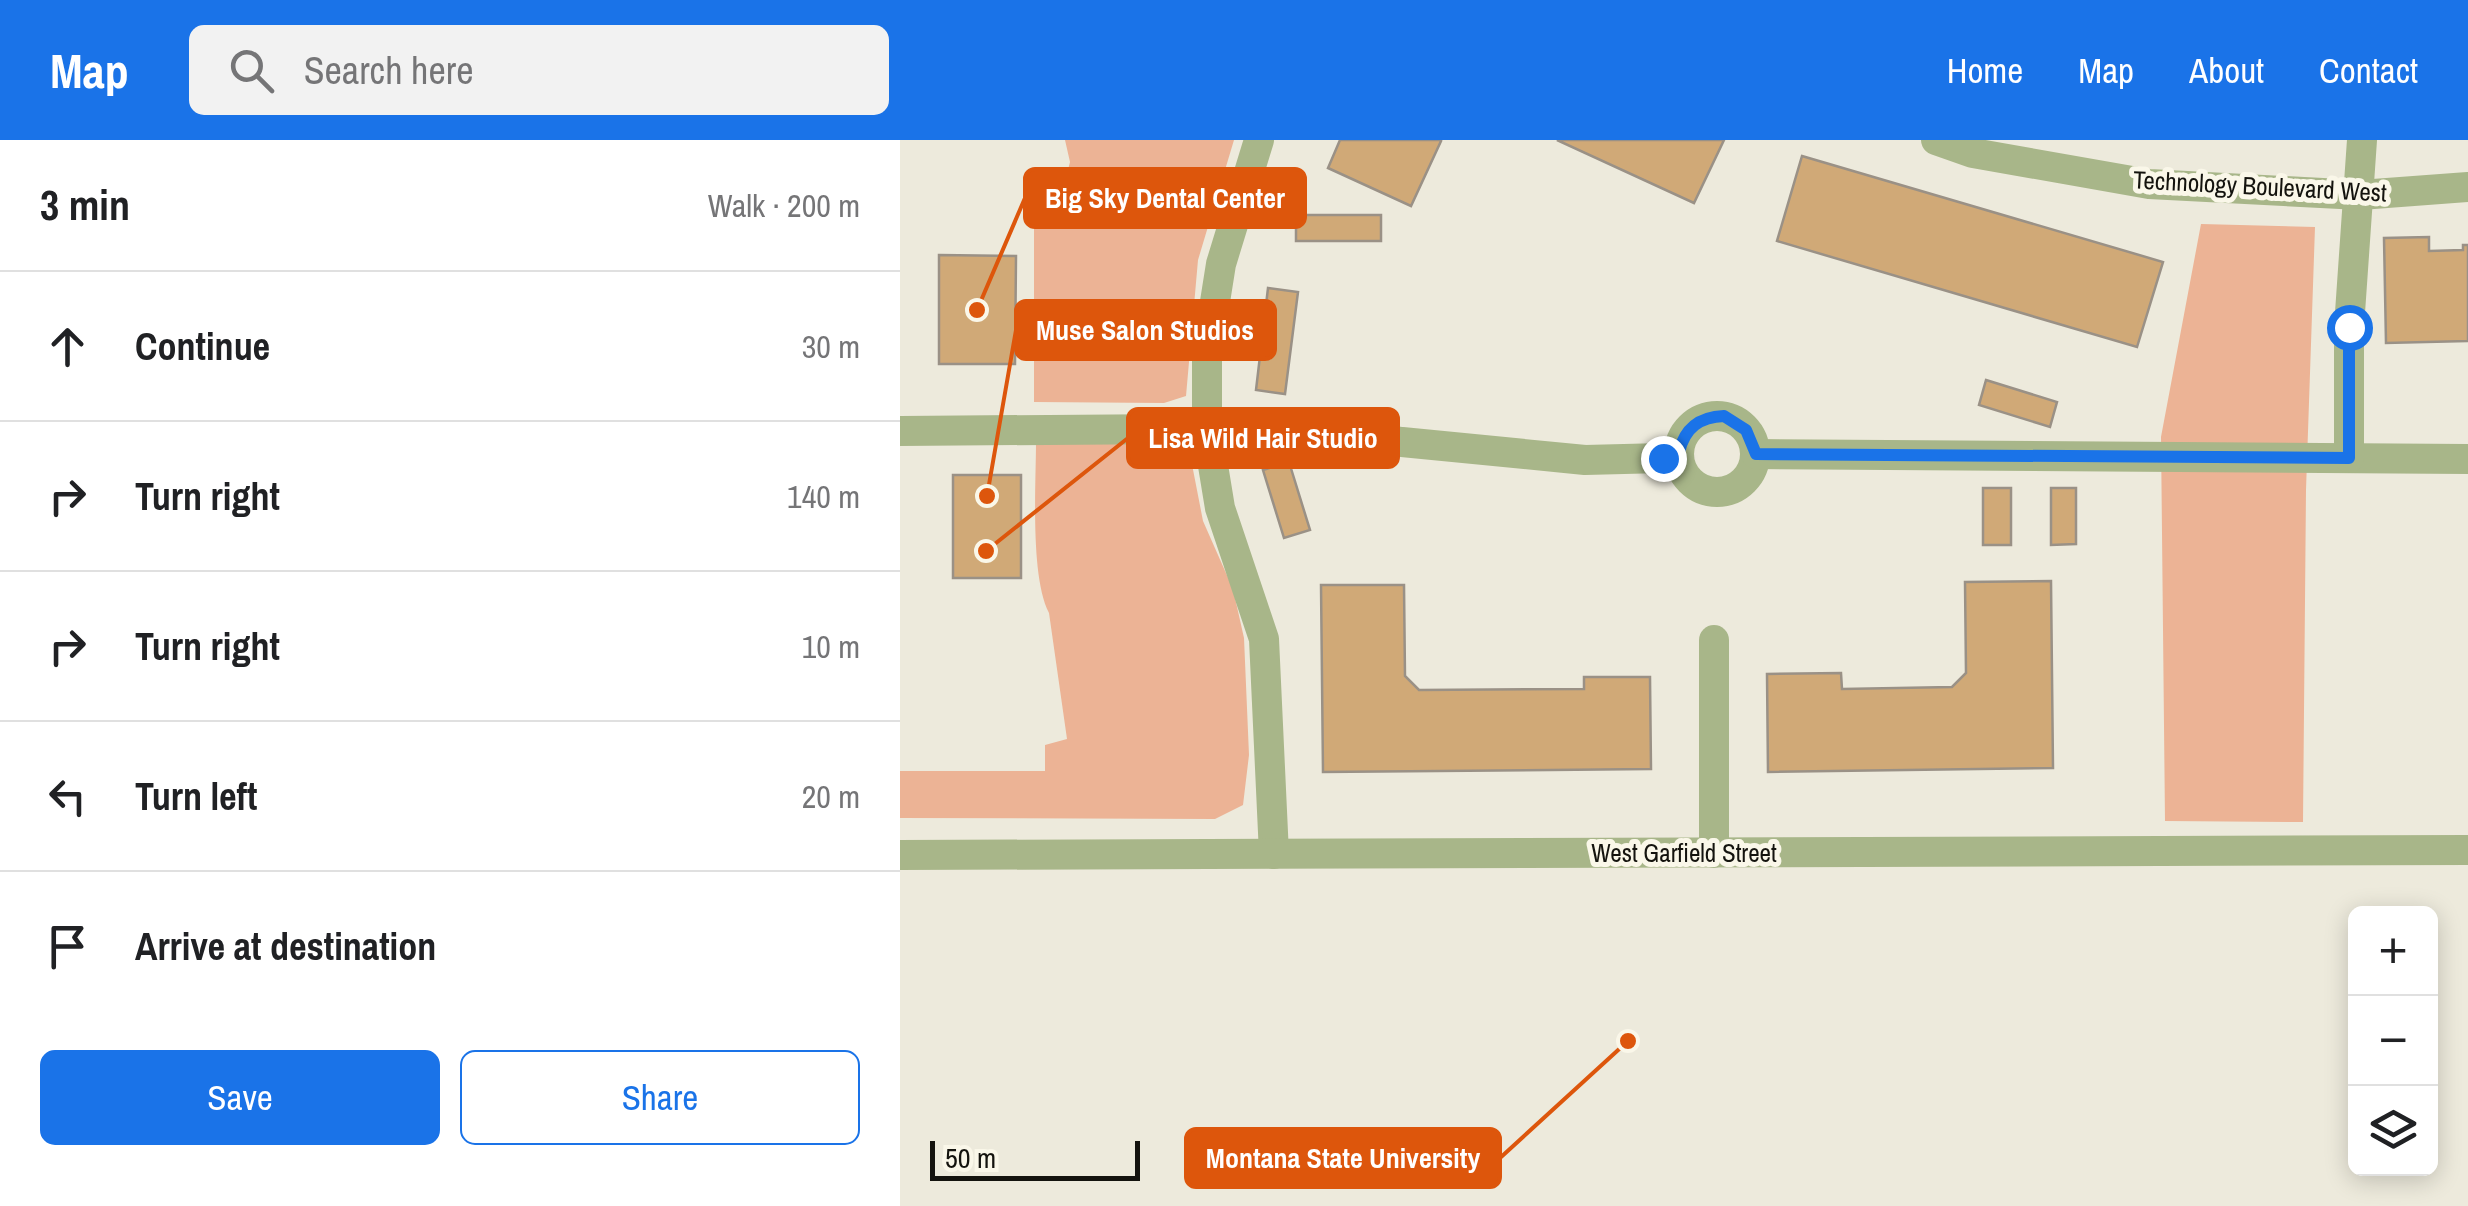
<!DOCTYPE html>
<html lang="en">
<head>
<meta charset="utf-8">
<style>
  :root { --surface:#fff; --page:#f2f2f2; --text:#202124; --muted:#757577; --line:#e0e0e0; --accent:#1a73e8 }
  body { margin:0; font-family:"Archivo Narrow",sans-serif; background:var(--page); color:var(--text) }
  .controls { position:absolute; right:30px; bottom:30px; display:grid; overflow:hidden; border-radius:15px; box-shadow:0 5px 25px #0003 }
  .controls button { width:90px; height:90px; display:grid; place-items:center; padding:0; border:0; border-bottom:2px solid var(--line); background:var(--surface); color:var(--text); font:50px sans-serif }
  .scale { position:absolute; left:30px; bottom:25px; width:210px; box-sizing:border-box; padding-left:10px; border:5px solid #14130e; border-top:0; font-size:28px; line-height:35px; white-space:nowrap; color:#14130e; -webkit-text-stroke:8px #faf7e9; paint-order:stroke }
  .stop { position:absolute; width:30px; height:30px; margin:-22px; border:8px solid #1a73e8; border-radius:50%; background:#fff }
  .stop.end { background:#1a73e8; border-color:#fff; box-shadow:0 2px 10px #0008 }
  .list { margin:0; padding:0; list-style:none }
  h2 { display:flex; justify-content:space-between; align-items:center; height:130px; margin:0; padding:0 40px; font-size:42px }
  h2 small { font-size:32px; font-weight:400; color:var(--muted) }
  .list li { display:grid; grid-template-columns:65px 1fr auto; gap:30px; align-items:center; box-sizing:border-box; height:150px; padding:0 40px; border-top:2px solid var(--line) }
  .list b { display:block; font-size:38px; white-space:nowrap }
  .list em { font-size:32px; font-style:normal; color:var(--muted) }
  .actions { display:flex; gap:20px; padding:30px 40px }
  .actions a { flex:1; padding:22px 0; border:2px solid var(--accent); border-radius:15px; text-align:center; font-size:35px; color:var(--accent) }
  .actions .main { background:var(--accent); color:#fff }
  .icon { flex:none; width:55px; height:55px; fill:none; stroke:currentColor; stroke-width:2; stroke-linecap:round; stroke-linejoin:round }
  .map { position:relative; flex:none; width:1568px; height:1066px; overflow:hidden }
  header { display:flex; align-items:center; gap:60px; box-sizing:border-box; height:140px; padding:0 50px; background:var(--accent); color:#fff }
  header strong { font-size:48px }
  nav { display:flex; gap:55px; margin-inline-start:auto; font-size:35px }
  .search { width:700px; height:90px; background:var(--page); display:flex; align-items:center; gap:25px; box-sizing:border-box; padding:0 35px; border-radius:15px; color:var(--muted); font-size:38px }
  main { display:flex }
  aside { flex:1; background:var(--surface) }
  .map>svg:first-child { display:block }
</style>
</head>
<body>
<header>
<strong>Map</strong>
<div class="search"><svg class="icon" aria-label="search" viewBox="0 0 24 24"><circle cx="10" cy="10" r="6"/><path d="M15 15l6 6"/></svg>Search here</div>
<nav><a>Home</a><a>Map</a><a>About</a><a>Contact</a></nav>
</header>
<main>
<aside>
<h2>3 min<small>Walk · 200 m</small></h2>
<ul class="list">
<li><svg class="icon" aria-label="ahead" viewBox="0 0 24 24"><path d="M12 20V5M6 11l6-6 6 6"/></svg><div><b>Continue</b></div><em>30 m</em></li>
<li><svg class="icon" aria-label="right" viewBox="0 0 24 24"><path d="M7 20v-9h11M14 6l5 5-5 5"/></svg><div><b>Turn right</b></div><em>140 m</em></li>
<li><svg class="icon" aria-label="right" viewBox="0 0 24 24"><path d="M7 20v-9h11M14 6l5 5-5 5"/></svg><div><b>Turn right</b></div><em>10 m</em></li>
<li><svg class="icon" aria-label="left" viewBox="0 0 24 24"><path d="M17 20v-9H6M10 6l-5 5 5 5"/></svg><div><b>Turn left</b></div><em>20 m</em></li>
<li><svg class="icon" aria-label="arrive" viewBox="0 0 24 24"><path d="M6 21V4h12l-3 4 3 4H6"/></svg><div><b>Arrive at destination</b></div></li>
</ul>
<div class="actions"><a class="main">Save</a><a>Share</a></div>
</aside>
<div class="map">
<svg width="1568" height="1066" viewBox="0 0 1568 1066">
  <rect width="100%" height="100%" fill="#edeadc"/>
  <g fill="#ecb395">
    <path d="M165,0H334L298,120L286,256L264,263L134,262V68L158,69L170,22Z"/>
    <path d="M1301,84L1415,87L1406,350L1403,682L1265,681L1261,297Z"/>
    <path d="M136,302H263L289,309L303,381L333,449L344,498L349,615L343,665L315,679L0,678V631H145V605L167,599L149,473C130,436 136,345 136,302Z"/>
  </g>
  <g fill="#d0a977" stroke="#9a9186" stroke-width="2.5">
    <path d="M440,0H539L541,1L511,66L428,28Z"/>
    <path d="M657,0H824L794,63Z"/>
    <path d="M902,16L1263,122L1237,207L877,101Z"/>
    <rect x="396" y="75" width="85" height="26"/>
    <path d="M1529,97V111L1563,110V105H1568V201L1486,203L1484,98Z"/>
    <path d="M39,115L116,116L115,224H39Z"/>
    <path d="M368,148L398,152L385,254L356,250Z"/>
    <path d="M1086,240L1157,262L1150,287L1079,265Z"/>
    <path d="M389,322L410,390L384,398L363,330Z"/>
    <rect x="53" y="335" width="68" height="103"/>
    <rect x="1083" y="348" width="28" height="57"/>
    <path d="M1151,348H1176V404L1151,405Z"/>
    <path d="M1151,441L1153,628L868,632L867,534L941,533L942,549L1052,547L1066,533L1065,442Z"/>
    <path d="M421,445H504L505,536L519,550L684,549V537H750L751,629L423,632Z"/>
  </g>
  <g fill="none" stroke-linecap="round" stroke-linejoin="round">
    <g stroke="#a8b689" stroke-width="30">
      <path d="M359,0L321,124L307,212V289L320,368L364,499L374,714"/>
      <path d="M1036,0L1073,13L1249,44L1460,55L1568,47"/>
      <circle cx="817" cy="314" r="38"/>
      <path d="M0,291L403,288L502,302L685,320L763,318L779,312"/>
      <path d="M856,314L1568,319"/>
      <path d="M1449,318V187L1462,0"/>
      <path d="M814,500V713"/>
      <path d="M0,715L1568,710"/>
    </g>
  </g>
  <g fill="none" stroke-linecap="round" stroke-linejoin="round">
    <path stroke="#1a73e8" stroke-width="12" d="M763,318L779,312C785,287 800,277 824,276L846,290L856,314L1449,318V187"/>
  </g>
  <g text-anchor="middle" stroke-width="10" stroke-linejoin="round" paint-order="stroke">
    <g font-size="25" fill="#14130e" stroke="#faf7e9">
      <text transform="translate(1360 46) rotate(3)" y="9">Technology Boulevard West</text>
      <text x="784" y="722">West Garfield Street</text>
    </g>
  </g>
  <path fill="none" stroke="#dd560c" stroke-width="4" d="M77 170L125 58M87 356L116 190M86 411L228 298M728 901L600 1018"/>
  <g fill="#dd560c" stroke="#faf7e9" stroke-width="4">
    <circle cx="77" cy="170" r="10"/>
    <circle cx="87" cy="356" r="10"/>
    <circle cx="86" cy="411" r="10"/>
    <circle cx="728" cy="901" r="10"/>
  </g>
  <g fill="#dd560c" stroke="#dd560c" stroke-width="4">
    <rect x="125" y="29" width="280" height="58" rx="10"/>
    <rect x="116" y="161" width="259" height="58" rx="10"/>
    <rect x="228" y="269" width="270" height="58" rx="10"/>
    <rect x="286" y="989" width="314" height="58" rx="10"/>
  </g>
  <g font-size="28" text-anchor="middle" font-weight="bold" fill="#fff">
    <text x="265" y="68">Big Sky Dental Center</text>
    <text x="245" y="200">Muse Salon Studios</text>
    <text x="363" y="308">Lisa Wild Hair Studio</text>
    <text x="443" y="1028">Montana State University</text>
  </g>
</svg>
<div class="controls">
<button>+</button>
<button>−</button>
<button><svg class="icon" aria-label="layers" viewBox="0 0 24 24"><path d="M12 4l9 5-9 5-9-5zM3 14l9 5 9-5"/></svg></button>
</div>
<div class="scale">50 m</div>
<div class="stop" style="left:1449px;top:187px"></div>
<div class="stop end" style="left:763px;top:318px"></div>
</div>
</main>
</body>
</html>
